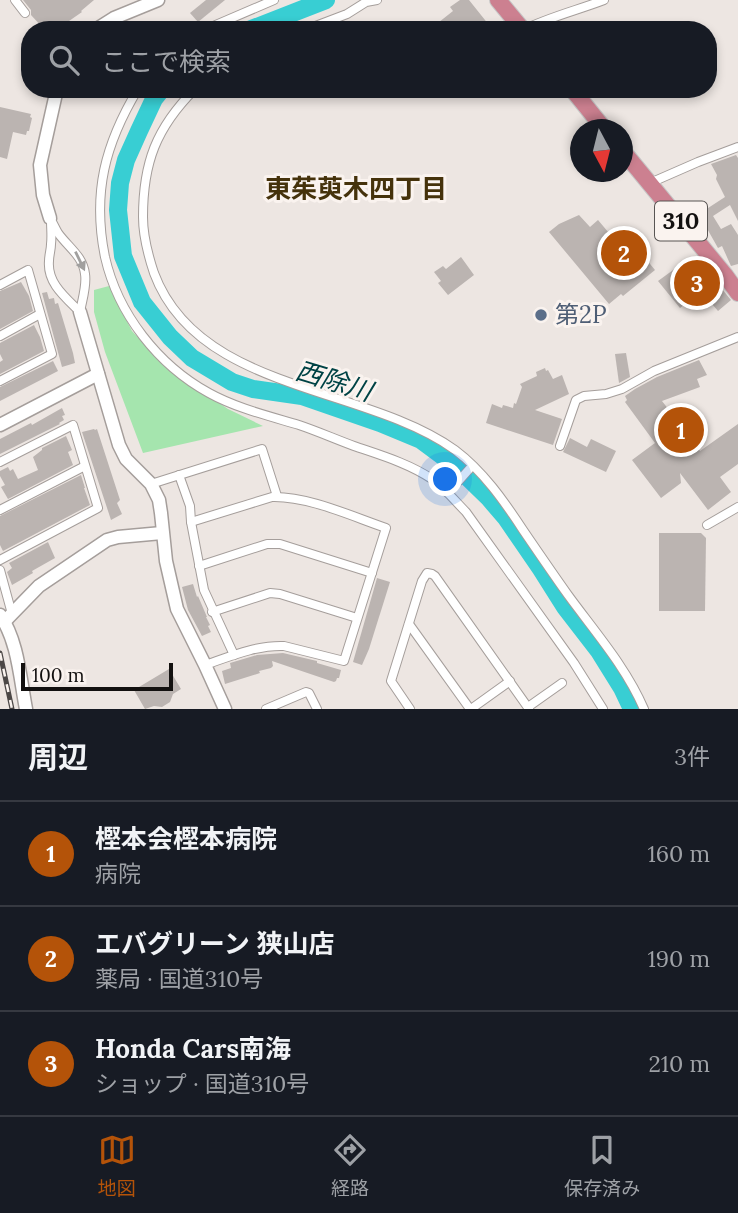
<!DOCTYPE html>
<html lang="ja">
<head>
<meta charset="utf-8">
<style>
  :root { --surface:#171b24; --page:#242831; --text:#f1f3f6; --muted:#9ea1a6; --line:#363941; --accent:#b45309 }
  body { margin:0; font-family:Lora,"Noto Sans JP",serif; background:var(--page); color:var(--text) }
  .compass { position:absolute; left:570px; top:119px; width:63px; height:63px; border-radius:50%; background:var(--surface); box-shadow:0 4px 10px #0003; rotate:173deg }
  .scale { position:absolute; left:21px; bottom:18px; width:152px; box-sizing:border-box; padding-left:7px; border:4px solid #131110; border-top:0; font-size:19px; line-height:24px; white-space:nowrap; color:#131110; -webkit-text-stroke:5px #faf3ef; paint-order:stroke }
  .you { position:absolute; left:446px; top:480px; width:24px; height:24px; margin:-18px; border:5px solid #fff; border-radius:50%; background:#1a73e8; box-shadow:0 0 0 10px #1a73e833 }
  .badge { display:grid; place-items:center; width:46px; height:46px; border-radius:50%; background:var(--accent); color:#fff; font-size:23px; font-weight:700 }
  .pin { position:absolute; translate:-50% -50%; border:4px solid #fff; box-shadow:0 2px 7px #0006 }
  .list { margin:0; padding:0; list-style:none }
  h2 { display:flex; justify-content:space-between; align-items:center; height:91px; margin:0; padding:0 28px; font-size:30px }
  h2 small { font-size:23px; font-weight:400; color:var(--muted) }
  .list li { display:grid; grid-template-columns:46px 1fr auto; gap:21px; align-items:center; box-sizing:border-box; height:105px; padding:0 28px; border-top:2px solid var(--line) }
  .list b { display:block; font-size:26px; white-space:nowrap }
  .list p { margin:0; font-size:23px; white-space:nowrap; color:var(--muted) }
  .list em { font-size:23px; font-style:normal; color:var(--muted) }
  .icon { flex:none; width:38px; height:38px; fill:none; stroke:currentColor; stroke-width:2; stroke-linecap:round; stroke-linejoin:round }
  .map { position:relative; flex:none; width:738px; height:709px; overflow:hidden }
  .search { position:absolute; background:var(--surface); box-shadow:0 4px 10px #0003; left:21px; right:21px; top:21px; height:77px; display:flex; align-items:center; gap:18px; box-sizing:border-box; padding:0 24px; border-radius:28px; color:var(--muted); font-size:26px }
  .sheet { height:406px; background:var(--surface) }
  nav { display:flex; justify-content:space-around; align-items:center; box-sizing:border-box; height:98px; border-top:2px solid var(--line); background:var(--surface); font-size:19px; color:var(--muted) }
  nav a { display:grid; justify-items:center; gap:4px }
  nav .on { color:var(--accent) }
  .map>svg:first-child { display:block }
</style>
</head>
<body>
<div class="map">
<svg width="738" height="709" viewBox="0 0 738 709">
  <rect width="100%" height="100%" fill="#ede6e2"/>
  <path fill="#a5e5ae" d="M109,286L132,331L164,366L228,409L263,426L143,453L105,352L94,312V290Z"/>
  <g fill="none" stroke-linecap="round" stroke-linejoin="round">
    <g stroke="#38ced3" stroke-width="18">
      <path d="M249,30L326,0"/>
      <path d="M162,89L154,99L139,131L126,160L120,183L118,210L123,256L142,302L170,337L192,358L232,382L253,389L302,396L380,423L421,440L456,466L488,497L506,518L541,569L565,607L599,651L622,688L632,709"/>
    </g>
  </g>
  <g fill="#bbb4b1">
    <path d="M23,0H94L81,11L82,12L56,30H51L47,26L43,28L31,15V10Z"/>
    <path d="M206,0H225L198,22L190,13Z"/>
    <path d="M460,0H469L493,30H429L453,11L450,7Z"/>
    <path d="M0,107L31,114L30,117L32,118L29,131H27L26,135L13,132L7,159L0,157Z"/>
    <path d="M736,155L738,158V221L730,205L713,216L721,229L731,224L738,235V264L731,266L722,246L718,248L705,225L701,229L695,221L707,212L705,210L725,197L716,179L717,175L711,164Z"/>
    <path d="M579,215L590,227L598,220L619,245L622,242L635,258L641,253L655,270L623,296L621,294L609,304L549,232L559,224Z"/>
    <path d="M461,257L474,275L448,295L438,283L441,281L434,272L443,266L446,269Z"/>
    <path d="M698,260L731,300L718,311L701,291L680,308L658,281L680,265Z"/>
    <path d="M21,282L29,296L33,311L0,329V291Z"/>
    <path d="M47,292L49,299L54,298L55,304L58,303L73,353L75,363L62,367L42,293Z"/>
    <path d="M34,325L40,337L44,351L0,374V362L3,360L0,354V343Z"/>
    <path d="M626,353L630,377L619,383L615,354Z"/>
    <path d="M699,360L707,375L697,379L700,387L662,401L683,428L688,425L693,431L688,435L700,451L738,424V464L720,477L731,492L708,510L680,473L681,483L661,498L632,460L655,443L625,402L627,400L625,396L635,389L657,377Z"/>
    <path d="M53,361L58,371L0,401V387Z"/>
    <path d="M545,368L546,371L548,370L553,379L562,375L569,394L535,410L562,419L553,445L486,423L492,404L502,408L503,405L513,408L514,403L516,404L522,387L520,384L537,376L536,372Z"/>
    <path d="M62,408L65,415L62,416L64,420L59,423L60,424L0,454V439L31,423L32,425Z"/>
    <path d="M94,429L95,430L97,429L120,500L117,503L122,514L111,520L82,432Z"/>
    <path d="M66,436L72,450L68,452L73,465L8,499L1,487L5,485L0,476V471L8,467L10,471L13,469L18,479L38,470L33,457L42,450V448Z"/>
    <path d="M570,438L587,447L591,439L616,451L606,472L563,452Z"/>
    <path d="M81,475L85,488H84L90,505L3,551L0,545V516Z"/>
    <path d="M659,533H701L706,538L705,611H659Z"/>
    <path d="M48,542L55,558L32,571L33,573L12,585L7,572L12,568L9,563Z"/>
    <path d="M377,578L390,582L369,649L362,665L353,662Z"/>
    <path d="M193,584L197,597L198,596L207,617H206L210,625L208,626L211,632L202,636L188,610L182,587Z"/>
    <path d="M283,653L317,661V663L341,670L339,678H337L336,681L334,682L272,661L273,666L271,668L259,671L260,673L225,684L222,671L231,668L230,663L257,655Z"/>
    <path d="M169,669L181,689L173,694L170,702L162,707L154,706L145,709L134,690Z"/>
  </g>
  <g fill="none" stroke-linecap="round" stroke-linejoin="round">
    <defs>
      <g id="street">
        <path d="M15,0L25,13"/>
        <path d="M204,30L274,0"/>
        <path d="M305,30L347,14L366,2L377,0"/>
        <path d="M523,30C549,17 578,10 604,0"/>
        <path d="M138,89C105,144 92,193 105,257C118,314 158,365 209,393C236,408 269,416 299,425C317,431 335,439 354,446C380,455 408,463 432,479C445,488 455,501 466,512L574,663L603,709"/>
        <path d="M195,89C156,128 143,163 143,217C143,237 148,255 154,273C198,392 365,385 455,450C483,471 504,501 523,530C538,552 553,574 568,595C595,632 626,667 644,709"/>
        <path d="M650,183L698,162L738,147"/>
        <path d="M50,218C53,223 55,228 58,233C68,247 83,256 85,274C87,286 82,300 80,312"/>
        <path d="M51,221C51,229 52,236 51,244C51,250 49,255 49,261C47,283 65,297 80,312"/>
        <path d="M0,285L28,270L52,354L0,381"/>
        <path d="M0,336L40,314"/>
        <path d="M560,446L576,400L584,396L606,394L622,389L654,371L738,337"/>
        <path d="M0,462L73,425L98,508L0,560"/>
        <path d="M179,475L190,506L191,522L204,590L234,655"/>
        <path d="M151,484L262,449L277,496"/>
        <path d="M448,493L472,466"/>
        <path d="M0,510L85,466"/>
        <path d="M191,522L272,497C308,496 351,516 386,528L344,661L284,646C257,645 231,656 205,665"/>
        <path d="M707,525L738,507"/>
        <path d="M199,566L267,544H280L372,573"/>
        <path d="M0,570L12,614"/>
        <path d="M212,612L270,593L280,594L357,618"/>
        <path d="M409,624L470,709"/>
        <path d="M528,707L562,683"/>
        <path d="M266,709L306,692L309,693L317,709"/>
        <path d="M410,709L391,681L422,581L427,573L432,574L435,576L529,709"/>
        <path d="M471,709L510,681"/>
      </g>
      <g id="secondary">
        <path d="M95,30L114,18L158,0"/>
        <path d="M50,218L43,195L40,165L57,89"/>
        <path d="M80,312L119,445L126,459L151,484L159,500L161,513L166,561L177,609L205,665L225,709"/>
        <path d="M0,425L98,374"/>
        <path d="M0,615C18,641 20,678 26,709"/>
        <path d="M4,622L39,586L107,540L118,537L162,533"/>
      </g>
      <g id="highway">
        <path d="M498,0L523,30"/>
        <path d="M572,89L605,130"/>
        <path d="M622,150L725,275L738,293"/>
      </g>
    </defs>
    <use href="#street" stroke="#a59e9b" stroke-width="10"/>
    <use href="#secondary" stroke="#a59e9b" stroke-width="15"/>
    <use href="#highway" stroke="#c6c6c6" stroke-width="18"/>
    <use href="#street" stroke="#fff" stroke-width="8"/>
    <use href="#secondary" stroke="#fff" stroke-width="12"/>
    <use href="#highway" stroke="#cc8090" stroke-width="16"/>
    <defs>
      <path id="rail" d="M0,653L12,709"/>
    </defs>
    <use href="#rail" stroke="#4b4746" stroke-width="5"/>
    <use href="#rail" stroke="#faf3ef" stroke-width="2.5" stroke-dasharray="8" stroke-linecap="butt"/>
  </g>
  <defs><path id="oneway-solid" d="M-6-.8H1V-3.2L6.5 0L1 3.2V.8H-6Z" transform="scale(1.75)"/></defs>
  <use fill="#a1a09f" href="#oneway-solid" transform="translate(80 261) rotate(64)"/>
  <circle fill="#5c6f8a" stroke="#faf3ef" stroke-width="2.5" cx="541" cy="315" r="7"/>
  <g text-anchor="middle" stroke-width="6" stroke-linejoin="round" paint-order="stroke">
    <rect fill="#faf3ef" stroke="#585553" stroke-width="2" x="655" y="201.5" width="52" height="39" rx="5"/>
    <g font-size="23" font-weight="bold" fill="#131110">
      <text x="681" y="229">310</text>
    </g>
    <g font-size="24" fill="#4e5e75" stroke="#faf3ef" text-anchor="start">
      <text x="555" y="323">第2P</text>
    </g>
    <g font-size="26" font-weight="bold" fill="#45320b" stroke="#faf3ef">
      <text x="356" y="198">東茱萸木四丁目</text>
    </g>
    <g font-size="26" font-style="italic" fill="#004345" stroke="#faf3ef">
      <text transform="translate(334 381) rotate(17)" y="9">西除川</text>
    </g>
  </g>
</svg>
<svg class="compass" viewBox="-18 -18 36 36"><path d="M0-13l5 13h-10z" fill="#e53935"/><path d="M0 13l5-13h-10z" fill="#9ea1a6"/></svg>
<div class="scale">100 m</div>
<div class="you"></div>
<div class="pin badge" style="left:681px;top:430px">1</div>
<div class="pin badge" style="left:624px;top:253px">2</div>
<div class="pin badge" style="left:697px;top:283px">3</div>
<div class="search"><svg class="icon" aria-label="search" viewBox="0 0 24 24"><circle cx="10" cy="10" r="6"/><path d="M15 15l6 6"/></svg>ここで検索</div>
</div>
<section class="sheet">
<h2>周辺<small>3件</small></h2>
<ul class="list">
<li><span class="badge">1</span><div><b>樫本会樫本病院</b><p>病院</p></div><em>160 m</em></li>
<li><span class="badge">2</span><div><b>エバグリーン 狭山店</b><p>薬局 · 国道310号</p></div><em>190 m</em></li>
<li><span class="badge">3</span><div><b>Honda Cars南海</b><p>ショップ · 国道310号</p></div><em>210 m</em></li>
</ul>
</section>
<nav>
<a class="on"><svg class="icon" aria-label="map" viewBox="0 0 24 24"><path d="M3 6l6-2 6 2 6-2v14l-6 2-6-2-6 2zM9 4v14M15 6v14"/></svg>地図</a>
<a><svg class="icon" aria-label="directions" viewBox="0 0 24 24"><path d="M12 3l9 9-9 9-9-9zM9 14v-3h6M13 9l2 2-2 2"/></svg>経路</a>
<a><svg class="icon" aria-label="saved" viewBox="0 0 24 24"><path d="M7 4h10v16l-5-4-5 4z"/></svg>保存済み</a>
</nav>
</body>
</html>
